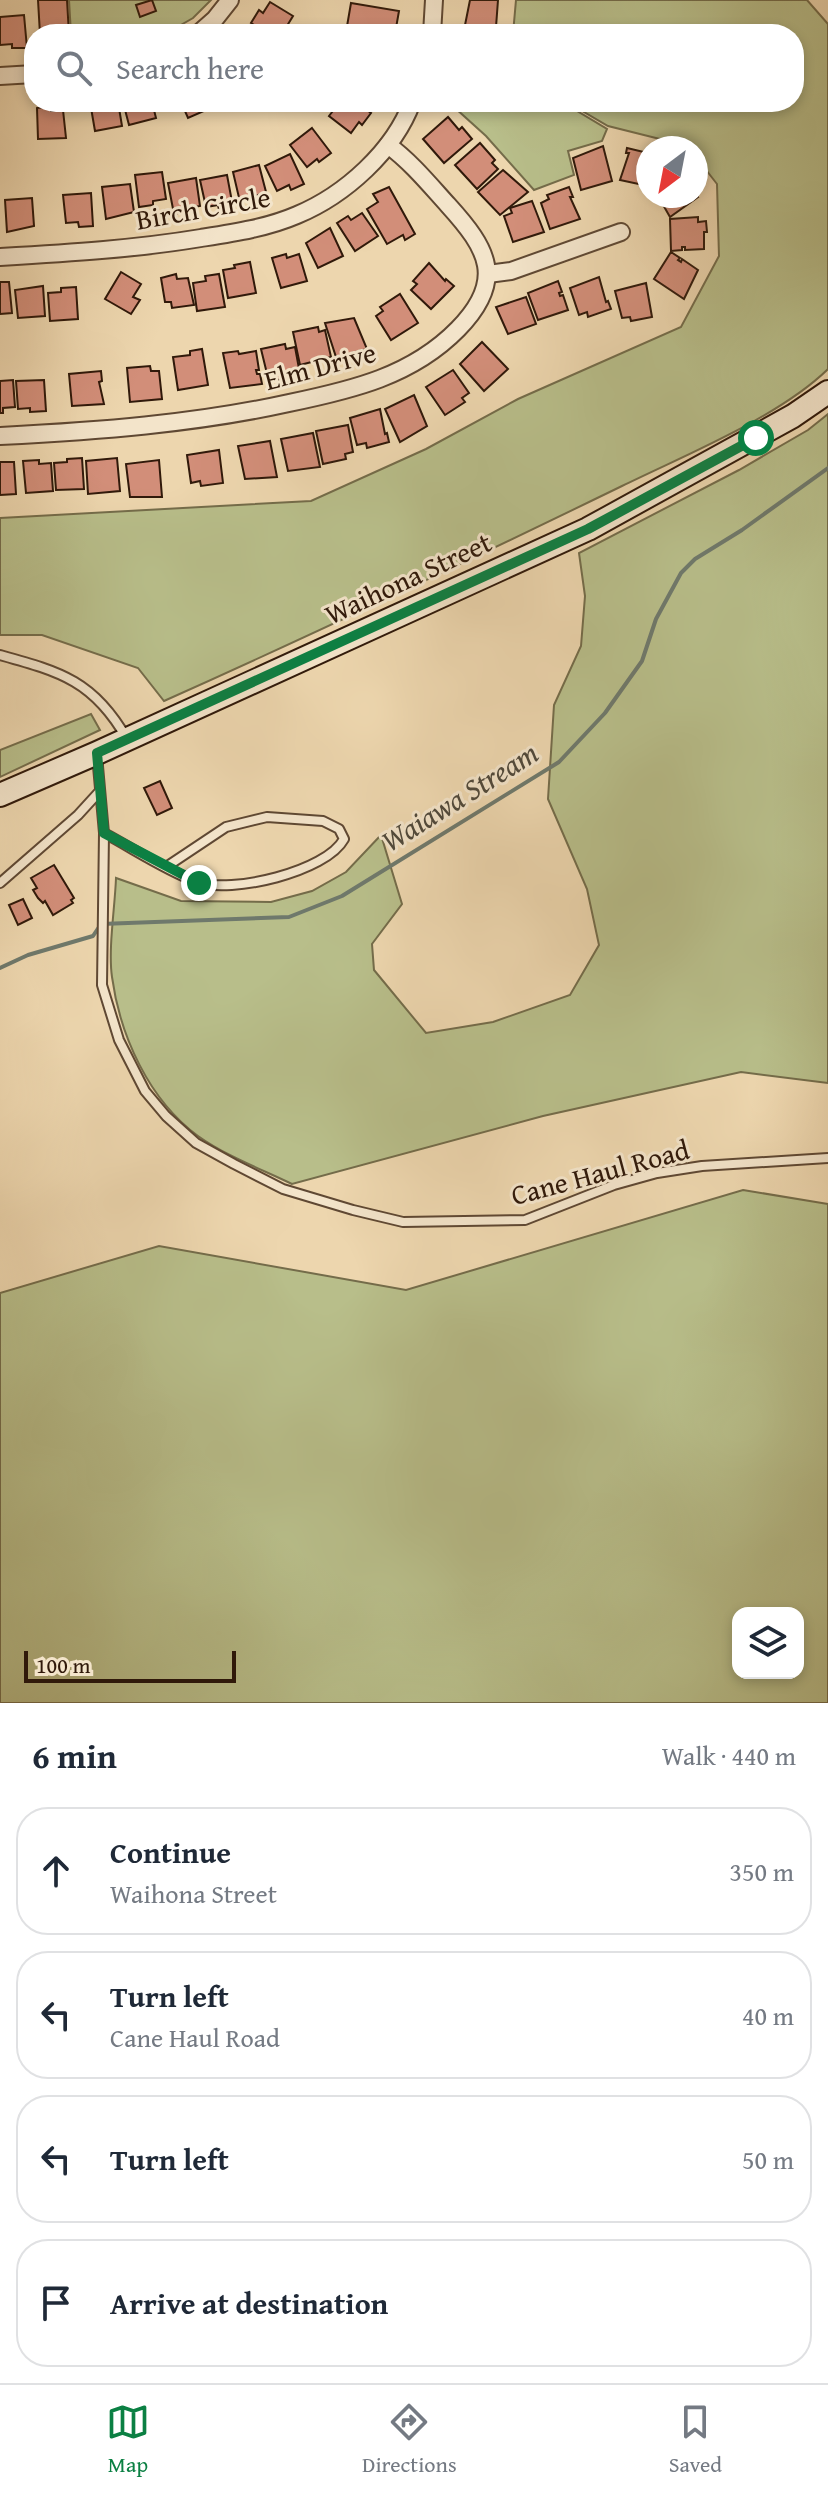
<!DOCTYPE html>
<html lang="en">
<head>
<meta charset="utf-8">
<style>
  :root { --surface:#fff; --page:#f6f6f7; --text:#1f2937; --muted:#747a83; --line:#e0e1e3; --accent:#0b8043 }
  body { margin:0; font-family:"Gentium Book Plus",serif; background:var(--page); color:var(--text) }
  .controls { position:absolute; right:24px; bottom:24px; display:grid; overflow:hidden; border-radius:16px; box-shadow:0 4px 12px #0003 }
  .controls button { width:72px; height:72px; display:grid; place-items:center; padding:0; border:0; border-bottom:2px solid var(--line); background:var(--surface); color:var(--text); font:40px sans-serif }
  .compass { position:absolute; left:636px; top:136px; width:72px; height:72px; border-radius:50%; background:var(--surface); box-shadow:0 4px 12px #0003; rotate:212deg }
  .scale { position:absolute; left:24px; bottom:20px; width:212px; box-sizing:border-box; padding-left:8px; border:4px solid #30190a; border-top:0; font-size:22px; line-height:28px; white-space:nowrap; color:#30190a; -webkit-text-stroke:6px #f3e4ca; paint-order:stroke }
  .stop { position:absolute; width:24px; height:24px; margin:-18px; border:6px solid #0b8043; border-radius:50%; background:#fff }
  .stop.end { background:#0b8043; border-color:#fff; box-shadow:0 2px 8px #0008 }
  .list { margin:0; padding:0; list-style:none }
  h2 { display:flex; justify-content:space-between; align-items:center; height:104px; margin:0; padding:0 32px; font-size:34px }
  h2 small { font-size:26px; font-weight:400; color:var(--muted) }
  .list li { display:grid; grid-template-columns:52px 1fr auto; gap:24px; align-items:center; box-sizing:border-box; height:128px; margin:0 16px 16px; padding:0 16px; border:2px solid var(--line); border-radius:32px }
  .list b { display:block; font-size:30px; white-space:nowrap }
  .list p { margin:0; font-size:26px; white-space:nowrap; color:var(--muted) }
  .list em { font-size:26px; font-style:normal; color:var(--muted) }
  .icon { flex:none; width:44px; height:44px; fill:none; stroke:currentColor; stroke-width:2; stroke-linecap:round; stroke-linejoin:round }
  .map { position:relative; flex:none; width:828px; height:1703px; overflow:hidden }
  .search { position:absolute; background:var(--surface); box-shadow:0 4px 12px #0003; left:24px; right:24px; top:24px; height:88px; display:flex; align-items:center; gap:20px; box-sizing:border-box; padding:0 28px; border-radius:32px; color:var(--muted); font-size:30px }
  .sheet { height:680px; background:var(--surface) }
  nav { display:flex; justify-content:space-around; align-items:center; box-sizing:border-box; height:112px; border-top:2px solid var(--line); background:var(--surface); font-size:22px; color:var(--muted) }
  nav a { display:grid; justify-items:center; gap:4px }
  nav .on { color:var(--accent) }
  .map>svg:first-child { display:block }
</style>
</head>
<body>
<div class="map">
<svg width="828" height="1703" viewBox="0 0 828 1703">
  <rect width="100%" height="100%" fill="#edd6ae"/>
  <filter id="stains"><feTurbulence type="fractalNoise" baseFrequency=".0025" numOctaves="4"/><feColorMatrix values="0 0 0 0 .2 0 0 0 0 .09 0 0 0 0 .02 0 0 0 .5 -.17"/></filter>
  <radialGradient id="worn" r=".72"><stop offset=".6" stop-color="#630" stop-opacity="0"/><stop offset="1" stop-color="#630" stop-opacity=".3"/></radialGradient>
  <g fill="#b8be8a" stroke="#746c4a" stroke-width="2" fill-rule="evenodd">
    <path d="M69,0H211L193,18L165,34H71Z"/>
    <path d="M516,0H807L828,24V369C779,417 685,455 622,486C470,560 318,632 164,701L138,668L42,635H0V518L311,501L426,449L518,399L681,327L719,256L717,184L696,157V148L608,126L567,102H794V34H513Z"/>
    <path d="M433,102H562L607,129L602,141L568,151L574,175L534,190L486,136L455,108Z"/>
    <path d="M828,414V1083L741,1072L543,1116L292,1184C261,1169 226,1156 198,1136C149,1100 120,1036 112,977C108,949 115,907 116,878L181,901L271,902L312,891L346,872L381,835L402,904L372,944L374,970L426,1033L493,1022L570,995L599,945L587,889L548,799L554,705L581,646L585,596L579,553L739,470L808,430Z"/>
    <path d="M91,714L100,730L0,777V750Z"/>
    <path d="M743,1190L828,1204V1703H0V1293L159,1246L406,1290ZM738,1613H798V1673H738Z"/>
  </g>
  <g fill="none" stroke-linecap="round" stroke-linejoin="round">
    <path stroke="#6f796c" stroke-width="4" d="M0,968L28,955L93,936L101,924L289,917L342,896L559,762L605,713L642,661L656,619L681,573L695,559L742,530L828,468"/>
  </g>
  <g fill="#d28e79" stroke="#30190a" stroke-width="2">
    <path d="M38,0H67L69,34H40Z"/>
    <path d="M152,0L156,11L140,17L136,5Z"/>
    <path d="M470,0H498L496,27L465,25Z"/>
    <path d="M270,2L293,16L282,34H269L251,23L259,10L263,13Z"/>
    <path d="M351,3L399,11L396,28L388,26L387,34L346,32Z"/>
    <path d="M24,15L27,48H12V44L0,45V17Z"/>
    <path d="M90,102H118L122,126L95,131Z"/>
    <path d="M123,102H152L156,118L129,125Z"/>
    <path d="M181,102H211L213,107L188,118Z"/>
    <path d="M340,102H356L371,113L362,125L359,122L351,133L329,116Z"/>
    <path d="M51,106V111L63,110L66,138L38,139L37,108Z"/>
    <path d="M448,117L459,130L462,127L472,139L444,163L423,139Z"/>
    <path d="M312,128L331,153L319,162L317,159L307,167L290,145Z"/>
    <path d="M480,143L495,160L492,163L498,169L477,189L455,165Z"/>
    <path d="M603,146L612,181L581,190L573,158Z"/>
    <path d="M627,148L648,153V186L620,180L629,153H626Z"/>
    <path d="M290,154L304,184L291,190L289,185L277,191L265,166Z"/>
    <path d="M259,165L266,192L240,202L233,172Z"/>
    <path d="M503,170L528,192L500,215L478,192Z"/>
    <path d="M162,172L166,199L153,201V205L139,207L135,175Z"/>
    <path d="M227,175L233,207L219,210L218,205L206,207L200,180Z"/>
    <path d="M196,178L200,206L188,208V211L174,214L168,183Z"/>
    <path d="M130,184L134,212L106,219L102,187Z"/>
    <path d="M389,187L415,234L405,240L403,235L387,244L367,209L378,202L373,194Z"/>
    <path d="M569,187L573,197H570L580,219L550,229L541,203L549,199L547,195Z"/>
    <path d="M91,193L93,226L79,227L78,222L66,223L63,195Z"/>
    <path d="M696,194L698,197L670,217L658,196Z"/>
    <path d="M32,198L34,226L7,232L5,200Z"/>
    <path d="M532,201L544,232L513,242L504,216L512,213L510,208Z"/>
    <path d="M362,213L378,236L355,251L337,223L348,216L351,220Z"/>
    <path d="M698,217V222L706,221L707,232H704V249L685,250V247H682V250L671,251L670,219Z"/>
    <path d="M330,228L343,256L318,268L306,243Z"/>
    <path d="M671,252L680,258L678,260L681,262L682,259L698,270L684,299L654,279Z"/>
    <path d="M286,254L287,258L299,254L307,281L281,288L272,258Z"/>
    <path d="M250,262L256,293L228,298L223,270L235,268L234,265Z"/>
    <path d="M429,263L445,281L446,279L454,286L431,309L411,290L417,284L413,281Z"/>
    <path d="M121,272L141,284L133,297L140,300L131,314L105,299Z"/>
    <path d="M176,274L177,279L188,278L194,305L172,308L171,302H165L161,278Z"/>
    <path d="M219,274L225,307L197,311L193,283L206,281L205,276Z"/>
    <path d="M599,277L606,302L608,301L611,309L588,317L587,312L579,315L570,288Z"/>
    <path d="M558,281L562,292L559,293L560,296L563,295L568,310L538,320L528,293Z"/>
    <path d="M0,282H9L12,313L0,314Z"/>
    <path d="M646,283L652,317L631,321L630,317L622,318L615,291Z"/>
    <path d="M43,286L45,316L18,318L15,290Z"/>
    <path d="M76,287L78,319L50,321L48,293L61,292V288Z"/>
    <path d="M400,294L418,323L391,340L376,316L383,311L380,307Z"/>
    <path d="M526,297L536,324L508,334L496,307Z"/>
    <path d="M354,318L367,349L336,357L325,323Z"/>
    <path d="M318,327L319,332L325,330L331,357L300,365L293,332Z"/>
    <path d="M482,342L508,369L484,391L460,364Z"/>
    <path d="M285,344L286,349L295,347L300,374L269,382L261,349Z"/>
    <path d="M202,349L208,385L178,390L173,357L190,355V351Z"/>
    <path d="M238,351L239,354L256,351L259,370H256L257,374H260L262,384L230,388L223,353Z"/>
    <path d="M150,366L151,371H159L162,399L130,402L127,368Z"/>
    <path d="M453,370L469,393L462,398L465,402L445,415L426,387Z"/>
    <path d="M101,371L102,381L99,382L104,404L72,406L69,374Z"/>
    <path d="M13,380L15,407L3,408V413H0V381Z"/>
    <path d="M44,380L46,411L30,412V408L18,409L16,381Z"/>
    <path d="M414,395L427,426L400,442L385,409Z"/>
    <path d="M380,409L385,434L387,433L389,442L367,448L366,443L357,445L350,418Z"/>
    <path d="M348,425L353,452L345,454L346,459L323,464L316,431Z"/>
    <path d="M313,433L320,467L288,471L281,439Z"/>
    <path d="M270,441L277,477L245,479L238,446Z"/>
    <path d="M219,450L223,483L201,486L200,481L191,483L187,455Z"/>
    <path d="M82,458L84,489L56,490L54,463L67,462V459Z"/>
    <path d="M117,458L120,491L88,494L86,461Z"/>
    <path d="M39,460V464L51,463L53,491L26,493L23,461Z"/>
    <path d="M159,460L162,497H130L126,464Z"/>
    <path d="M0,462H14L16,494L0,495Z"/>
    <path d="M160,781L172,808L157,815L144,788Z"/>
    <path d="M54,865L74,898L71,900L73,903L53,915L45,901L43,903L38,898L33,890L37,888L31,878Z"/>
    <path d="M23,899L32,918L18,925L9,905Z"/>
  </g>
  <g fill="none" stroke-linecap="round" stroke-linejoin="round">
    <defs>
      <g id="lane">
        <path d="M0,655C61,672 94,681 127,739"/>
        <path d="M97,755L104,833L102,985L119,1040L145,1091L166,1116L196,1143L234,1164L283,1189L353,1210L403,1222L525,1220L614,1185L657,1173L702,1166L828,1158"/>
        <path d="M104,833C134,849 165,870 197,882C231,894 326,872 344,839L339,829L323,821L267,817L226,827L166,867"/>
        <path d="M0,883L78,815L99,792"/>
      </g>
      <g id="street">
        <path d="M198,34L215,19L230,0"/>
        <path d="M432,34L434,0"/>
        <path d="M0,76L34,74"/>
        <path d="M0,257C68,253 135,249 201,238C233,233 267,228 297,215C345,195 394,151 412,102"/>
        <path d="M488,274L511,271L621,232"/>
        <path d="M0,436C97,431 194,424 289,403C352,390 412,376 458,329C506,280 488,249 448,205C429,184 411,162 388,145"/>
      </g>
      <path id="secondary" d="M0,795L97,753L588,529L793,416L828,392"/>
    </defs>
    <use href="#lane" stroke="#5f4833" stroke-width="12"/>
    <use href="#street" stroke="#5f4833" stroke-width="20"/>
    <use href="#secondary" stroke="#30190a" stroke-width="26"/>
    <use href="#lane" stroke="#f3e4ca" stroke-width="8"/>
    <use href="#street" stroke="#f3e4ca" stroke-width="16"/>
    <use href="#secondary" stroke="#f3e4ca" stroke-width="22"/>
  </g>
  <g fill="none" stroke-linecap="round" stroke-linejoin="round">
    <path stroke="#0b8043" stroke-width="10" d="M199,883L104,833L97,753L588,529L756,438"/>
  </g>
  <g text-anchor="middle" stroke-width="6" stroke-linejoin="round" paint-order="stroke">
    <g font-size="28" fill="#30190a" stroke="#f3e4ca">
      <text transform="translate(203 208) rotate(-10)" y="10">Birch Circle</text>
      <text transform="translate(320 366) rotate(-15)" y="10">Elm Drive</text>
      <text transform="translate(408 578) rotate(-25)" y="10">Waihona Street</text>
      <text transform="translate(600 1172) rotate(-15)" y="10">Cane Haul Road</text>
    </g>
    <g font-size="30" font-style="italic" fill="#50493b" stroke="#f3e4ca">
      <text transform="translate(460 797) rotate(-32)" y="10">Waiawa Stream</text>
    </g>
  </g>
  <rect width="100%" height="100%" filter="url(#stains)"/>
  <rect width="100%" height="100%" fill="url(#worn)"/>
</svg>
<div class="controls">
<button><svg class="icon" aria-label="layers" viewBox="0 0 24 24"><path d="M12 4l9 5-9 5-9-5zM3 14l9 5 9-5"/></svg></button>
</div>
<svg class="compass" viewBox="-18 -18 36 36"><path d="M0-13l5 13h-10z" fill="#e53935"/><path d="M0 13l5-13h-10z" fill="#747a83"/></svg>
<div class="scale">100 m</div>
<div class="stop" style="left:756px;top:438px"></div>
<div class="stop end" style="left:199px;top:883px"></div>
<div class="search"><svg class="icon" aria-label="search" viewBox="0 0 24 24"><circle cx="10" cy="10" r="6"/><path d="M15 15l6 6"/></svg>Search here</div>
</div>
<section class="sheet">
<h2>6 min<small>Walk · 440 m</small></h2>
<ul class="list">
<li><svg class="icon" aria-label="ahead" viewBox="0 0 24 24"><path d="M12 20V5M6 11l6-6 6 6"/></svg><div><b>Continue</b><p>Waihona Street</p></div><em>350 m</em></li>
<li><svg class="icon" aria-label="left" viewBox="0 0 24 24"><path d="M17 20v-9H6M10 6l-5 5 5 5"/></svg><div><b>Turn left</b><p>Cane Haul Road</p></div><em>40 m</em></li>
<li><svg class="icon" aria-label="left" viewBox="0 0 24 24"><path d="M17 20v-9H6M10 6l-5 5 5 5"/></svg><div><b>Turn left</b></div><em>50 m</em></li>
<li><svg class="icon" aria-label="arrive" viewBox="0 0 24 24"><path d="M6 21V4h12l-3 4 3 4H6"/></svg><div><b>Arrive at destination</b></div></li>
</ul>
</section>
<nav>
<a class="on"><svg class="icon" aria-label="map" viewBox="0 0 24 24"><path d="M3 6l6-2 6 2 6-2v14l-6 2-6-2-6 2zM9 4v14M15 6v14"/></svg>Map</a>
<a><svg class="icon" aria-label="directions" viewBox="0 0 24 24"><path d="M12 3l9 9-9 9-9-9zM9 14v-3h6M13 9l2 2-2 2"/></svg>Directions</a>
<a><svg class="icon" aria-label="saved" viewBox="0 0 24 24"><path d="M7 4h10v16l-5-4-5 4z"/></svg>Saved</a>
</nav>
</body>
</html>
